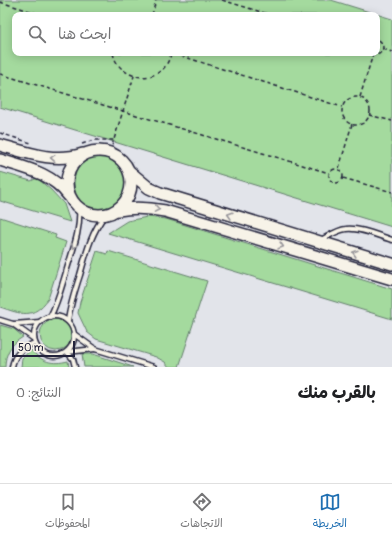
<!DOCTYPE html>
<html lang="ar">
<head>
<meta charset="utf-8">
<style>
  :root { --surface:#fff; --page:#f6f6f6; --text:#202124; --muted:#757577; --line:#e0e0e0; --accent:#1f6fb2 }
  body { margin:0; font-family:Pangolin,"Playpen Sans Arabic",sans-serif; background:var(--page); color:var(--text); direction:rtl }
  .scale { position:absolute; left:12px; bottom:10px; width:63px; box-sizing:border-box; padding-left:4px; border:2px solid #22223b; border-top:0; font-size:11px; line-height:14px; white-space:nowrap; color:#22223b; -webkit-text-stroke:3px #f7f3e8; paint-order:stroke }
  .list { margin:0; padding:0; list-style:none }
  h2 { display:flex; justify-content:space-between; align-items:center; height:52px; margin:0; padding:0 16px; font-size:17px }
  h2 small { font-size:13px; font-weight:400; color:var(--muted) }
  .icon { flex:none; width:22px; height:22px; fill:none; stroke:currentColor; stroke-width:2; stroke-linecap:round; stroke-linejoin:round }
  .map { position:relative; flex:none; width:392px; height:367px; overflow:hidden; direction:ltr }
  .search { position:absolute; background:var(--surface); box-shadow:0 2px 10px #0003; left:12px; right:12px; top:12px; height:44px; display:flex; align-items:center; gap:10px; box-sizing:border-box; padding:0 14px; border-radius:8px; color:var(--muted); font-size:15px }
  .sheet { height:116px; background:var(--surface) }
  nav { display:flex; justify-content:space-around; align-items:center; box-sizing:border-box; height:56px; border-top:1px solid var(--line); background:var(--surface); font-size:11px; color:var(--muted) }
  nav a { display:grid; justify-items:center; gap:2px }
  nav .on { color:var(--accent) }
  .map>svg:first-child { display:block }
</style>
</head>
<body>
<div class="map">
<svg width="392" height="367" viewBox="0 0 392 367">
  <rect width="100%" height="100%" fill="#e2e4ea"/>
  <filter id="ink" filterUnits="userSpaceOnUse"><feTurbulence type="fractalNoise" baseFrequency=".025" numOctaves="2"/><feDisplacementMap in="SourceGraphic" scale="8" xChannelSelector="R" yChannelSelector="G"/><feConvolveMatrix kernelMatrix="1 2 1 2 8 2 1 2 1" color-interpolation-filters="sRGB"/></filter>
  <g filter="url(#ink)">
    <g fill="#a4da9e" stroke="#637e6c" fill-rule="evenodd">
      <path d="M0,0H331L392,19V227L0,107ZM15,15H377V53H15Z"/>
      <circle cx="102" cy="183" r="28"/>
      <path d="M0,172L31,181L37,178L51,190L64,204L70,222L0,201Z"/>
      <path d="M0,217L56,235L55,238L66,242L48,299C33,320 21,314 0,307Z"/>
      <path d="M147,217L166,219L392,289V319L108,233L127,221Z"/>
      <path d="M97,251L107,254L108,251L207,281L179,367H169L165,362L156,357L96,339L87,332L78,313L80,302Z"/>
      <circle cx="56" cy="335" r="16"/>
      <path d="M0,325L14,329L23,337C11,344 5,353 5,367H0Z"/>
      <path d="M31,350C42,362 52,365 68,361L69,367H21L22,358Z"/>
      <path d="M82,354H93L133,367H84Z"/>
    </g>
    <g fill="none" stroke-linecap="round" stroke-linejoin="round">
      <defs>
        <g id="service">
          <path d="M321,240C329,236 337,230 346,229C359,227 379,236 392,240"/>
          <circle cx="54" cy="336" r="20"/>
          <path d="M50,317C58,302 62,285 67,269C73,249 81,229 79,208"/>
          <path d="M0,320L13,324L34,339"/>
          <path d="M68,321C70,305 75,290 80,275C86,254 91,233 105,215"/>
          <path d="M14,324L40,322"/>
          <path d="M74,334L95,349L154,367"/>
          <path d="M12,367C14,354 23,347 35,343"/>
          <path d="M75,367L73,359L67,352L95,349"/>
        </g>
        <g id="tertiary">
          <path d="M0,145C28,153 54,163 83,154"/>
          <circle cx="99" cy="183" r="32"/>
          <path d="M0,160C26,168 52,173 69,196"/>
          <path d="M130,172L149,188L160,193L392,264"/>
          <path d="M118,210C134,207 149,208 165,211L392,279"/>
        </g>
      </defs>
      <use href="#service" stroke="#22223b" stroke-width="7"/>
      <use href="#tertiary" stroke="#22223b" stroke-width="14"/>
      <g stroke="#22223b" stroke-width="1.5" stroke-dasharray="4 3" stroke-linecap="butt">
        <path d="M222,0L271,15"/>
        <path d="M0,2L43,15"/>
        <path d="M152,15L156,0"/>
        <path d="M383,49L392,52"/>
        <path d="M113,53C117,75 146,85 163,69C167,65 169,59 172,53L342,107"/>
        <path d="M371,53L377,55C385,51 385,43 377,39"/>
        <path d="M0,74L329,173"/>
        <path d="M360,97L373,54"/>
        <circle cx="356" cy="111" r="14"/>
        <path d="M369,115L392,121"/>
        <path d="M0,133L31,143"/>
        <path d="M82,144L94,140H114"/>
        <path d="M110,152L134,76"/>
        <path d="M339,168L352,124"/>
        <circle cx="336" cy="176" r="7"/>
        <path d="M343,178L392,192"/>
      </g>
      <use href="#service" stroke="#f7f3e8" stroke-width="4"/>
      <use href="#tertiary" stroke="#f7f3e8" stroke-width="11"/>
    </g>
    <defs><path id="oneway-chevron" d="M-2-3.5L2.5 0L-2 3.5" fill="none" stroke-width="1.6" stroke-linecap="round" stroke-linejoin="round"/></defs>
    <g stroke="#97959a">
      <use href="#oneway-chevron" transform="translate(53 158) rotate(-176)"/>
      <use href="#oneway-chevron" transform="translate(157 209) rotate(10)"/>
      <use href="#oneway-chevron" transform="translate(230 215) rotate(-163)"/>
      <use href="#oneway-chevron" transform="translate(74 246) rotate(107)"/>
      <use href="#oneway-chevron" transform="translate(281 246) rotate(17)"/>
      <use href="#oneway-chevron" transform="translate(355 253) rotate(-163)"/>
    </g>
  </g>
</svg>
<div class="scale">50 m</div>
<div class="search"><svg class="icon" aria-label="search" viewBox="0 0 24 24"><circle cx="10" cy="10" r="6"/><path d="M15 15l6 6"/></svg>ابحث هنا</div>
</div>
<section class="sheet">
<h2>بالقرب منك<small>النتائج: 0</small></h2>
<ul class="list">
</ul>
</section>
<nav>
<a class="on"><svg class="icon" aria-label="map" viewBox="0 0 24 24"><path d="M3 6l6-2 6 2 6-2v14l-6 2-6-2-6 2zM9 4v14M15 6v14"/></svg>الخريطة</a>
<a><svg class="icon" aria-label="directions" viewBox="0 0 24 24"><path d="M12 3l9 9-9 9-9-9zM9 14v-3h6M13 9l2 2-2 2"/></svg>الاتجاهات</a>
<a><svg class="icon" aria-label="saved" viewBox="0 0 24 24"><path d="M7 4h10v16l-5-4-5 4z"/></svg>المحفوظات</a>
</nav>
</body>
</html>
